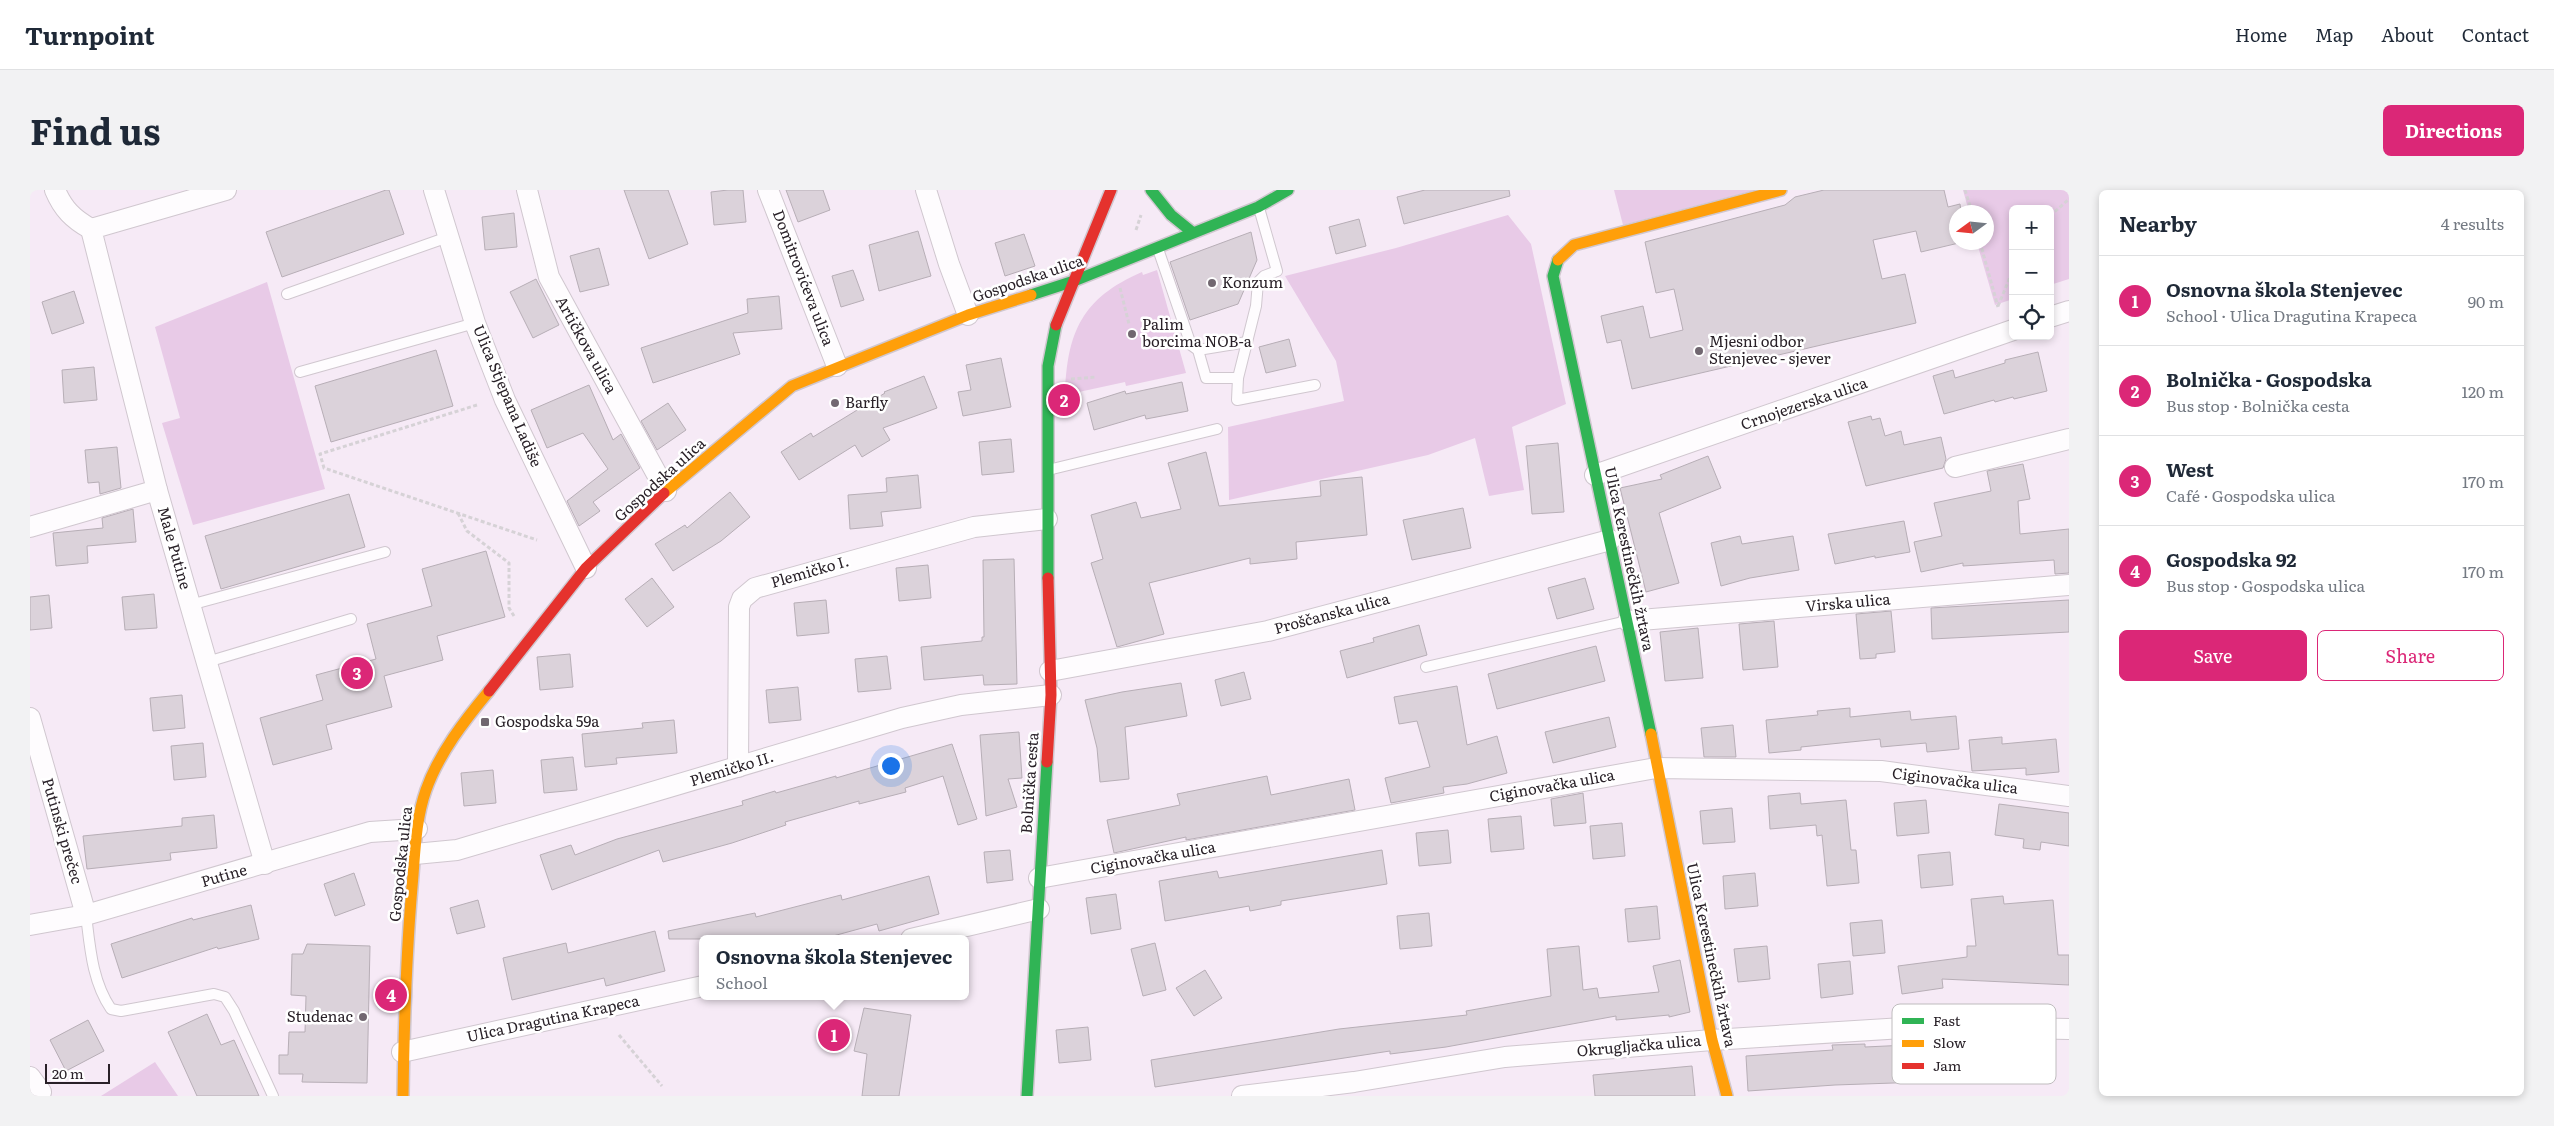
<!DOCTYPE html>
<html lang="en">
<head>
<meta charset="utf-8">
<style>
  :root { --surface:#fff; --page:#f2f2f3; --text:#1f2937; --muted:#747a83; --line:#e0e1e3; --accent:#db2777 }
  body { margin:0; font-family:Literata,serif; background:var(--page); color:var(--text) }
  .controls { position:absolute; right:15px; top:15px; display:grid; overflow:hidden; border-radius:8px; box-shadow:0 2px 8px #0003 }
  .controls button { width:45px; height:45px; display:grid; place-items:center; padding:0; border:0; border-bottom:1px solid var(--line); background:var(--surface); color:var(--text); font:25px sans-serif }
  .compass { position:absolute; left:1919px; top:15px; width:45px; height:45px; border-radius:50%; background:var(--surface); box-shadow:0 2px 8px #0003; rotate:255deg }
  .scale { position:absolute; left:15px; bottom:12px; width:65px; box-sizing:border-box; padding-left:5px; border:2px solid #292128; border-top:0; font-size:14px; line-height:18px; white-space:nowrap; color:#292128; -webkit-text-stroke:4px #fff; paint-order:stroke }
  .you { position:absolute; left:860px; top:575px; width:18px; height:18px; margin:-12px; border:4px solid #fff; border-radius:50%; background:#1a73e8; box-shadow:0 0 0 8px #1a73e833 }
  .badge { display:grid; place-items:center; width:32px; height:32px; border-radius:50%; background:var(--accent); color:#fff; font-size:16px; font-weight:700 }
  .pin { position:absolute; translate:-50% -50%; border:2px solid #fff; box-shadow:0 1px 5px #0006 }
  .popup { position:absolute; left:669px; top:745px; width:270px; height:65px; box-sizing:border-box; display:grid; place-content:center; border-radius:8px; background:var(--surface); filter:drop-shadow(0 1px 4px #0005); font-size:16px; white-space:nowrap; color:var(--muted) }
  .popup b { font-size:19px; color:var(--text) }
  .popup::after { content:''; position:absolute; left:50%; top:100%; margin-left:-10px; border:10px solid transparent; border-top-color:var(--surface) }
  .list { margin:0; padding:0; list-style:none }
  h2 { display:flex; justify-content:space-between; align-items:center; height:65px; margin:0; padding:0 20px; font-size:21px }
  h2 small { font-size:16px; font-weight:400; color:var(--muted) }
  .list li { display:grid; grid-template-columns:32px 1fr auto; gap:15px; align-items:center; box-sizing:border-box; height:90px; padding:0 20px; border-top:1px solid var(--line) }
  .list b { display:block; font-size:19px; white-space:nowrap }
  .list p { margin:0; font-size:16px; white-space:nowrap; color:var(--muted) }
  .list em { font-size:16px; font-style:normal; color:var(--muted) }
  .actions { display:flex; gap:10px; padding:15px 20px }
  .actions a { flex:1; padding:11px 0; border:1px solid var(--accent); border-radius:8px; text-align:center; font-size:18px; color:var(--accent) }
  .actions .main { background:var(--accent); color:#fff }
  .icon { flex:none; width:28px; height:28px; fill:none; stroke:currentColor; stroke-width:2; stroke-linecap:round; stroke-linejoin:round }
  .map { position:relative; flex:none; width:2039px; height:906px; overflow:hidden; border-radius:8px }
  header { display:flex; align-items:center; gap:30px; box-sizing:border-box; height:70px; padding:0 25px; background:var(--surface); border-bottom:1px solid var(--line) }
  header strong { font-size:24px }
  nav { display:flex; gap:28px; margin-inline-start:auto; font-size:18px }
  .intro { display:flex; align-items:center; justify-content:space-between; box-sizing:border-box; height:120px; padding:0 30px }
  h1 { margin:0; font-size:35px }
  .button { padding:12px 22px; border-radius:8px; background:var(--accent); color:#fff; font-size:18px; font-weight:700 }
  main { display:flex; gap:30px; padding:0 30px }
  aside { flex:1; background:var(--surface); border-radius:8px; box-shadow:0 2px 8px #0003 }
  .map>svg:first-child { display:block }
</style>
</head>
<body>
<header>
<strong>Turnpoint</strong>
<nav><a>Home</a><a>Map</a><a>About</a><a>Contact</a></nav>
</header>
<div class="intro"><h1>Find us</h1><a class="button">Directions</a></div>
<main>
<div class="map">
<svg width="2039" height="906" viewBox="0 0 2039 906">
  <rect width="100%" height="100%" fill="#f6eaf6"/>
  <g fill="#e8cae7">
    <path d="M1584,0H1725L1593,35Z"/>
    <path d="M1933,0H2039V89L2020,95V19H1983V109L1965,115L1947,53L1956,52V22H1939Z"/>
    <path d="M1478,25L1501,54L1536,214L1482,237L1494,300L1459,306L1445,248L1398,265L1199,310L1198,237L1314,211L1306,171L1255,86L1366,58Z"/>
    <path d="M1127,80L1156,183L1096,196L1095,192L1035,205C1037,142 1052,108 1112,82L1113,85Z"/>
    <path d="M237,92L295,299L163,335L132,233L150,228L125,137Z"/>
    <path d="M125,872L148,906H71Z"/>
  </g>
  <g fill="#dbd2da" stroke="#b7aeb6">
    <path d="M356,0H359L374,44L252,87L236,42Z"/>
    <path d="M594,0H638L658,54L619,69Z"/>
    <path d="M698,0H713L716,32L684,35L681,2Z"/>
    <path d="M756,0H793L800,20L768,32Z"/>
    <path d="M1395,0H1479L1480,6L1374,34L1367,7Z"/>
    <path d="M1794,0H1914L1918,17L1930,14L1931,22H1926V52H1933L1891,62L1886,41L1843,50L1852,89L1875,84L1886,133L1602,199L1591,150L1577,153L1571,126L1613,116L1620,148L1653,140L1644,99L1626,103L1615,52L1755,15L1765,7Z"/>
    <path d="M484,23L487,57L455,60L452,27Z"/>
    <path d="M1329,29L1336,56L1306,64L1299,37Z"/>
    <path d="M888,41L901,86L849,101L839,55Z"/>
    <path d="M1221,42L1227,70L1208,114L1160,130L1140,72Z"/>
    <path d="M994,44L1005,76L975,86L965,53Z"/>
    <path d="M569,58L579,95L550,102L540,66Z"/>
    <path d="M823,80L834,110L811,117L802,86Z"/>
    <path d="M506,89L529,135L503,148L480,102Z"/>
    <path d="M44,101L54,133L22,144L12,112Z"/>
    <path d="M749,106L752,139L703,143L710,164L623,193L611,158L718,123L717,109Z"/>
    <path d="M1259,149L1266,176L1236,183L1229,157Z"/>
    <path d="M406,160L423,216L301,252L285,196Z"/>
    <path d="M2008,162L2017,201L1984,209L1983,207L1965,212L1964,210L1914,224L1903,186L1923,180L1925,188L1975,173V170Z"/>
    <path d="M971,168L981,217L933,226L928,202L941,200L936,175Z"/>
    <path d="M64,177L67,210L34,213L32,180Z"/>
    <path d="M894,186L907,218L853,238L860,250L832,267L825,255L769,290L751,262L781,243L783,247L855,203L854,202Z"/>
    <path d="M1152,192L1158,221L1116,229L1115,225L1064,240L1057,213L1095,201L1096,204Z"/>
    <path d="M559,195L583,250L591,244L610,278L563,312L570,321L549,336L537,311L578,279L553,243L517,258L501,220Z"/>
    <path d="M638,213L656,240L627,260L611,231Z"/>
    <path d="M1841,226L1842,230L1850,228L1855,246L1871,241L1874,255L1911,247L1916,269L1913,278L1836,296L1818,232Z"/>
    <path d="M981,249L984,282L952,285L949,252Z"/>
    <path d="M1528,253L1534,322L1502,324L1496,256Z"/>
    <path d="M87,257L91,298L70,304L69,292L58,293L55,260Z"/>
    <path d="M1176,262L1189,316L1291,306L1290,291L1332,287L1337,345L1266,352L1267,369L1220,374V368L1119,393L1134,444L1087,457L1061,373L1073,369L1061,325L1106,312L1111,328L1151,319L1138,273Z"/>
    <path d="M1678,266L1691,298L1629,323L1649,393L1616,402L1590,298L1632,289L1630,285Z"/>
    <path d="M1993,274L2000,309L1988,311L1990,344L2039,339V383L2025,384L2024,370L1933,376V373L1891,382L1884,352L1912,346L1904,313L1961,301L1957,281Z"/>
    <path d="M888,285L891,318L851,322L853,336L820,339L818,305L857,302L856,288Z"/>
    <path d="M700,302L720,327L691,351L643,381L625,354L655,335L657,338Z"/>
    <path d="M319,304L335,357L191,399L175,346Z"/>
    <path d="M1433,318L1441,358L1382,370L1373,330Z"/>
    <path d="M103,319L106,352L57,356L58,373L26,376L23,343L73,338L72,328Z"/>
    <path d="M1874,331L1880,362L1845,368V366L1805,374L1798,344Z"/>
    <path d="M1710,346L1712,354L1763,346L1769,380L1720,388L1691,396L1681,353Z"/>
    <path d="M456,361L475,427L407,446L413,470L354,486L362,517L296,535L302,559L243,575L230,528L293,510L286,485L346,469L337,434L402,416L392,379Z"/>
    <path d="M984,369L987,494L954,495L953,485L894,490L891,457L952,451V447H954L953,370Z"/>
    <path d="M898,375L901,408L869,411L866,378Z"/>
    <path d="M622,388L644,417L617,437L595,409Z"/>
    <path d="M1555,388L1564,419L1527,429L1518,398Z"/>
    <path d="M124,404L127,438L95,440L92,407Z"/>
    <path d="M19,405L22,438L0,440V407Z"/>
    <path d="M796,410L799,443L767,446L764,413Z"/>
    <path d="M2039,410V442L1902,449L1901,418Z"/>
    <path d="M1861,421L1865,462L1846,464V468L1830,469L1826,424Z"/>
    <path d="M1744,431L1748,477L1713,480L1709,434Z"/>
    <path d="M1389,435L1397,465L1317,488L1310,461L1344,452L1343,448Z"/>
    <path d="M1668,438L1673,488L1635,491L1630,442Z"/>
    <path d="M1566,456L1575,491L1467,519L1458,484Z"/>
    <path d="M540,464L543,497L510,500L507,467Z"/>
    <path d="M857,466L861,499L828,502L825,469Z"/>
    <path d="M1214,482L1221,509L1191,516L1185,490Z"/>
    <path d="M1151,493L1157,526L1095,537L1099,589L1070,592L1067,558L1055,510L1092,502Z"/>
    <path d="M1427,496L1437,555L1467,546L1477,583L1437,594L1413,597L1414,603L1361,613L1355,588L1400,577L1387,531L1369,534L1364,507Z"/>
    <path d="M768,497L771,530L739,533L736,500Z"/>
    <path d="M152,505L155,538L123,541L120,508Z"/>
    <path d="M1820,518V527L1880,521L1881,530L1926,526L1929,559L1897,562L1896,553L1851,557L1850,549L1771,557V560L1739,563L1736,530L1788,525L1787,521Z"/>
    <path d="M1579,527L1586,557L1523,573L1515,542Z"/>
    <path d="M644,530L647,563L586,568L587,574L555,577L552,544L613,538L612,533Z"/>
    <path d="M1703,535L1706,567H1674L1671,538Z"/>
    <path d="M989,542L992,588L978,589L987,617L956,626L950,545Z"/>
    <path d="M1972,547V554L2026,549L2029,582L1996,585V578L1942,581L1939,550Z"/>
    <path d="M173,553L176,587L144,590L141,556Z"/>
    <path d="M922,554L947,629L928,635L913,586L875,598L876,602L829,614V611L755,632L756,635L702,653L633,672L629,660L522,700L510,665L541,655L545,665L587,649L713,615L712,611L745,601L746,603L806,586V588Z"/>
    <path d="M543,567L547,600L514,603L511,570Z"/>
    <path d="M463,580L466,613L434,616L431,583Z"/>
    <path d="M1237,586L1241,605L1319,589L1325,620L1156,650V647L1084,663L1077,630L1150,615L1147,604Z"/>
    <path d="M1553,603L1556,633L1524,636L1521,609Z"/>
    <path d="M1770,603L1771,614L1816,610L1821,660H1826L1829,693L1797,696L1792,645L1787,646L1786,635L1740,639L1738,606Z"/>
    <path d="M1896,610L1899,643L1867,646L1864,613Z"/>
    <path d="M1969,614L2039,623V656L2011,652L2010,660L1993,658L1994,649L1965,645Z"/>
    <path d="M1702,618L1705,652L1673,654L1670,621Z"/>
    <path d="M184,625L187,658L140,663L141,670L57,679L53,646L152,636V628Z"/>
    <path d="M1491,626L1494,659L1461,662L1458,629Z"/>
    <path d="M1592,633L1595,666L1563,669L1560,636Z"/>
    <path d="M1418,640L1421,673L1389,676L1386,643Z"/>
    <path d="M980,660L983,690L957,693L954,662Z"/>
    <path d="M1352,660L1357,694L1251,711V715L1220,721L1219,716L1135,731L1129,691L1187,681L1189,688Z"/>
    <path d="M1920,662L1923,695L1891,698L1888,665Z"/>
    <path d="M324,683L335,715L305,726L294,694Z"/>
    <path d="M1725,683L1728,716L1695,719L1693,686Z"/>
    <path d="M899,686L909,724L849,741L847,734L792,749H639L638,741L725,723L726,727L811,705L812,710Z"/>
    <path d="M1086,704L1091,739L1061,744L1056,708Z"/>
    <path d="M1973,706L1974,714L2023,710L2028,765H2039V795L1912,789L1913,798L1872,804L1868,776L1937,767V756H1946L1941,709Z"/>
    <path d="M448,710L455,737L427,744L420,718Z"/>
    <path d="M221,715L229,749L188,759L187,757L92,788L81,754L162,728L163,730Z"/>
    <path d="M1627,716L1630,749L1598,752L1595,719Z"/>
    <path d="M1399,723L1402,756L1370,759L1367,726Z"/>
    <path d="M1852,730L1855,763L1823,766L1820,733Z"/>
    <path d="M625,741L635,781L576,796L574,788L482,810L473,768L536,753L538,763Z"/>
    <path d="M1125,753L1136,800L1113,806L1101,759Z"/>
    <path d="M277,754L340,756L337,893L272,892L273,884H249V865H258L259,842H275L276,806L261,805L262,764H273Z"/>
    <path d="M1549,756L1553,800L1567,798L1569,808L1629,802L1623,776L1650,770L1660,822L1639,827V825L1586,830V826L1416,857L1360,864V861L1125,897L1121,870L1309,839L1437,825L1436,821L1521,806L1517,759Z"/>
    <path d="M1737,756L1740,789L1708,792L1704,759Z"/>
    <path d="M1820,771L1823,804L1791,808L1788,774Z"/>
    <path d="M1175,780L1192,808L1164,826L1146,798Z"/>
    <path d="M834,818L881,825L869,906H832L837,864L824,861Z"/>
    <path d="M177,824L191,855L204,850L229,906H167L138,842Z"/>
    <path d="M58,830L74,861L36,881L20,850Z"/>
    <path d="M1058,837L1061,870L1029,873L1026,840Z"/>
    <path d="M1920,853L1922,891L1805,895L1718,901L1716,866L1803,860L1802,855L1835,854V857Z"/>
    <path d="M2016,857L2019,882L1963,888L1960,862Z"/>
    <path d="M1662,876L1665,906H1565L1563,885Z"/>
  </g>
  <g fill="none" stroke-linecap="round" stroke-linejoin="round">
    <defs>
      <g id="lane">
        <path d="M1229,18L1247,81L1234,86L1228,92L1226,116L1208,188L1207,210L1285,195"/>
        <path d="M1128,59L1161,155L1168,160L1176,188H1208"/>
        <path d="M257,104L418,47"/>
        <path d="M1168,160L1217,152"/>
        <path d="M270,182L445,133"/>
        <path d="M1018,280L1187,239"/>
        <path d="M160,415L355,362"/>
        <path d="M177,472L321,429"/>
        <path d="M1396,477L1597,431"/>
        <path d="M56,725C60,757 62,791 81,819L91,821L184,804L195,807L204,821L243,906"/>
      </g>
      <g id="street">
        <path d="M25,0C33,19 43,29 61,39"/>
        <path d="M196,0L61,39L127,300L235,674"/>
        <path d="M404,0L445,133L475,210L556,378"/>
        <path d="M497,0L519,87L636,301"/>
        <path d="M738,0L807,176"/>
        <path d="M896,0L919,74L938,125"/>
        <path d="M2020,127L2039,121"/>
        <path d="M1925,277L2039,249"/>
        <path d="M1565,285L1983,140"/>
        <path d="M0,337L127,300"/>
        <path d="M1598,431L2039,395"/>
        <path d="M1020,481L1238,441L1580,350"/>
        <path d="M0,528L56,725"/>
        <path d="M708,577L709,417L712,409L725,398L944,337L1017,329"/>
        <path d="M385,664L427,660L872,528L931,515L1021,505"/>
        <path d="M1009,688L1626,578L1851,581L2039,606"/>
        <path d="M0,735L56,725L340,642L387,639"/>
        <path d="M881,749L1009,719"/>
        <path d="M372,862L673,796"/>
        <path d="M0,887L11,902"/>
        <path d="M1212,906L1324,892L1475,867L1682,850L1905,836L2039,839"/>
      </g>
      <g id="fast">
        <path d="M1121,0L1141,25L1162,42"/>
        <path d="M1528,70L1523,86L1621,544"/>
        <path d="M1001,105L1044,91L1228,17L1258,0"/>
        <path d="M1018,388V176L1026,135"/>
        <path d="M997,906L1017,572"/>
      </g>
      <g id="slow">
        <path d="M1528,70L1544,55L1751,0"/>
        <path d="M634,303L762,196L938,125L1001,105"/>
        <path d="M1621,544L1682,850L1697,906"/>
        <path d="M373,906C374,836 376,767 382,697C385,665 385,631 396,600C409,563 435,530 459,501"/>
      </g>
      <g id="jam">
        <path d="M1026,135L1081,0"/>
        <path d="M459,501L556,378L634,303"/>
        <path d="M1017,572L1021,505L1018,388"/>
      </g>
    </defs>
    <use href="#lane" stroke="#d0c7cf" stroke-width="12"/>
    <use href="#street" stroke="#d0c7cf" stroke-width="22"/>
    <use href="#fast" stroke="#d0c7cf" stroke-width="14"/>
    <use href="#slow" stroke="#d0c7cf" stroke-width="14"/>
    <use href="#jam" stroke="#d0c7cf" stroke-width="14"/>
    <g stroke="#d6d2d6" stroke-width="3" stroke-dasharray="4 2.5" stroke-linecap="butt">
      <path d="M1935,0L1942,22"/>
      <path d="M2020,26L2039,9"/>
      <path d="M1106,40L1111,25"/>
      <path d="M1950,52L1968,117"/>
      <path d="M1090,98L1099,134"/>
      <path d="M1968,116L1983,80"/>
      <path d="M1041,189L1066,187"/>
      <path d="M447,215L290,264L294,278L507,350"/>
      <path d="M428,323L437,341L479,373V418L484,426"/>
      <path d="M589,845L632,896"/>
    </g>
    <use href="#lane" stroke="#fefcfe" stroke-width="10"/>
    <use href="#street" stroke="#fefcfe" stroke-width="20"/>
    <use href="#fast" stroke="#30b455" stroke-width="11"/>
    <use href="#slow" stroke="#ff9f0a" stroke-width="11"/>
    <use href="#jam" stroke="#e5322d" stroke-width="11"/>
  </g>
  <g fill="#716770" stroke="#fff" stroke-width="2">
    <circle cx="1182" cy="93" r="5"/>
    <circle cx="1102" cy="144" r="5"/>
    <circle cx="1669" cy="161" r="5"/>
    <circle cx="805" cy="213" r="5"/>
    <rect x="450" y="527" width="10" height="10" rx="2.5"/>
    <circle cx="333" cy="827" r="5"/>
  </g>
  <g text-anchor="middle" stroke-width="5" stroke-linejoin="round" paint-order="stroke">
    <g font-size="15" fill="#292128" stroke="#fff">
      <text transform="translate(773 88) rotate(69)" y="5">Domitrovićeva ulica</text>
      <text transform="translate(998 89) rotate(-19)" y="5">Gospodska ulica</text>
      <text transform="translate(556 155) rotate(61)" y="5">Artičkova ulica</text>
      <text transform="translate(477 206) rotate(67)" y="5">Ulica Stjepana Ladiše</text>
      <text transform="translate(1774 214) rotate(-19)" y="5">Crnojezerska ulica</text>
      <text transform="translate(630 290) rotate(-42)" y="5">Gospodska ulica</text>
      <text transform="translate(144 358) rotate(74)" y="5">Male Putine</text>
      <text transform="translate(1599 369) rotate(78)" y="5">Ulica Kerestinečkih žrtava</text>
      <text transform="translate(780 382) rotate(-16)" y="5">Plemičko I.</text>
      <text transform="translate(1818 413) rotate(-5)" y="5">Virska ulica</text>
      <text transform="translate(1302 424) rotate(-15)" y="5">Proščanska ulica</text>
      <text transform="translate(702 579) rotate(-17)" y="5">Plemičko II.</text>
      <text transform="translate(1925 591) rotate(7)" y="5">Ciginovačka ulica</text>
      <text transform="translate(1000 593) rotate(-86)" y="5">Bolnička cesta</text>
      <text transform="translate(1522 596) rotate(-10)" y="5">Ciginovačka ulica</text>
      <text transform="translate(32 641) rotate(74)" y="5">Putinski prečec</text>
      <text transform="translate(1123 668) rotate(-10)" y="5">Ciginovačka ulica</text>
      <text transform="translate(371 674) rotate(-84)" y="5">Gospodska ulica</text>
      <text transform="translate(194 686) rotate(-16)" y="5">Putine</text>
      <text transform="translate(1681 765) rotate(78)" y="5">Ulica Kerestinečkih žrtava</text>
      <text transform="translate(523 829) rotate(-12)" y="5">Ulica Dragutina Krapeca</text>
      <text transform="translate(1609 856) rotate(-5)" y="5">Okrugljačka ulica</text>
    </g>
    <g font-size="15" fill="#292128" stroke="#fff" text-anchor="start">
      <text x="1192" y="98">Konzum</text>
      <text x="1112" y="140">Palim<tspan x="1112" dy="17">borcima NOB-a</tspan></text>
      <text x="1679" y="157">Mjesni odbor<tspan x="1679" dy="17">Stenjevec - sjever</tspan></text>
      <text x="815" y="218">Barfly</text>
      <text x="465" y="537">Gospodska 59a</text>
      <text x="323" y="832" text-anchor="end">Studenac</text>
    </g>
  </g>
  <rect x="1862" y="814" width="164" height="80" rx="8" fill="#fff" stroke="#bfbcbe" stroke-width="1"/>
  <rect x="1872" y="828" width="22" height="6" fill="#30b455"/>
  <rect x="1872" y="850" width="22" height="7" fill="#ff9f0a"/>
  <rect x="1872" y="873" width="22" height="6" fill="#e5322d"/>
  <g font-size="14" fill="#292128">
    <text x="1903" y="836">Fast</text>
    <text x="1903" y="858">Slow</text>
    <text x="1903" y="881">Jam</text>
  </g>
</svg>
<div class="controls">
<button>+</button>
<button>−</button>
<button><svg class="icon" aria-label="locate" viewBox="0 0 24 24"><circle cx="12" cy="12" r="6"/><path d="M12 2v4M12 18v4M2 12h4M18 12h4"/></svg></button>
</div>
<svg class="compass" viewBox="-18 -18 36 36"><path d="M0-13l5 13h-10z" fill="#e53935"/><path d="M0 13l5-13h-10z" fill="#747a83"/></svg>
<div class="scale">20 m</div>
<div class="you"></div>
<div class="pin badge" style="left:804px;top:845px">1</div>
<div class="popup"><b>Osnovna škola Stenjevec</b>School</div>
<div class="pin badge" style="left:1034px;top:210px">2</div>
<div class="pin badge" style="left:327px;top:483px">3</div>
<div class="pin badge" style="left:361px;top:805px">4</div>
</div>
<aside>
<h2>Nearby<small>4 results</small></h2>
<ul class="list">
<li><span class="badge">1</span><div><b>Osnovna škola Stenjevec</b><p>School · Ulica Dragutina Krapeca</p></div><em>90 m</em></li>
<li><span class="badge">2</span><div><b>Bolnička - Gospodska</b><p>Bus stop · Bolnička cesta</p></div><em>120 m</em></li>
<li><span class="badge">3</span><div><b>West</b><p>Café · Gospodska ulica</p></div><em>170 m</em></li>
<li><span class="badge">4</span><div><b>Gospodska 92</b><p>Bus stop · Gospodska ulica</p></div><em>170 m</em></li>
</ul>
<div class="actions"><a class="main">Save</a><a>Share</a></div>
</aside>
</main>
</body>
</html>
